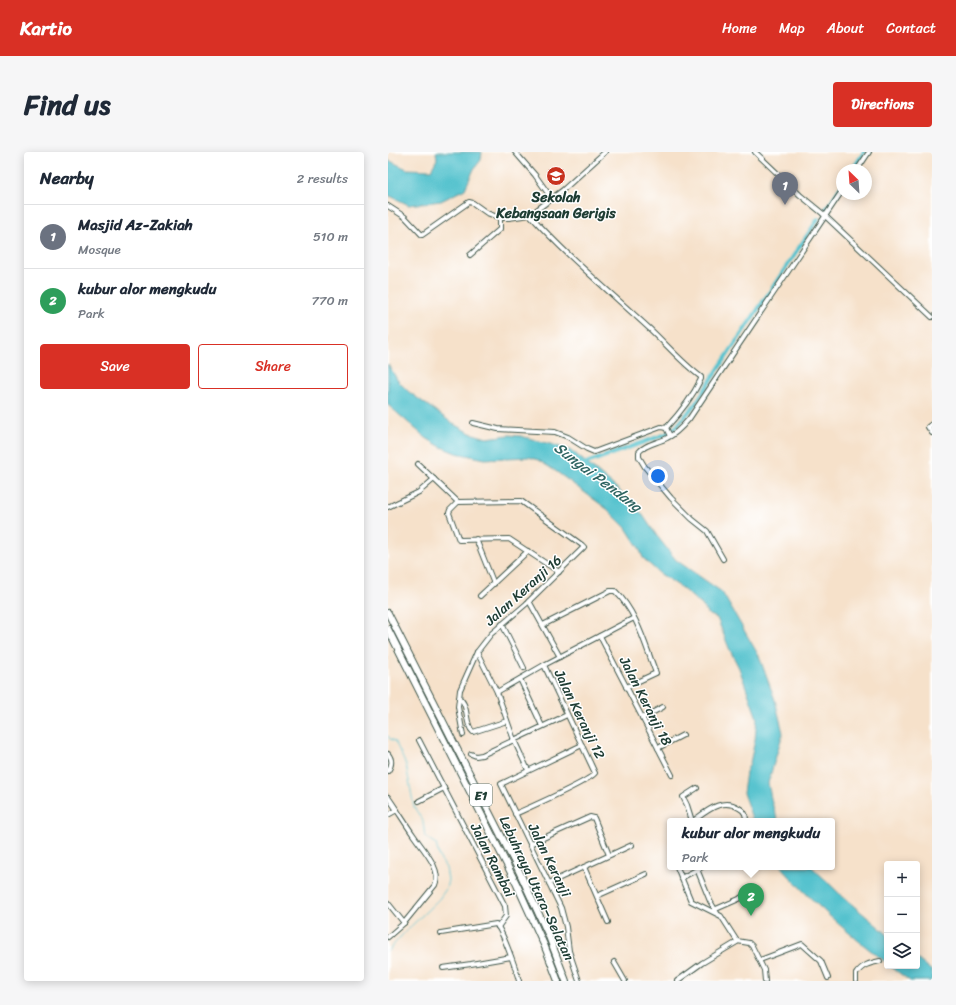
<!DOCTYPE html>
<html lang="en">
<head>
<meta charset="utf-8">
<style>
  :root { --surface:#fff; --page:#f6f6f7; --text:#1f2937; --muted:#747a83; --line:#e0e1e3; --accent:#d93025 }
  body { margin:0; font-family:Sriracha,sans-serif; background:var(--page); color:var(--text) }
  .controls { position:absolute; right:12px; bottom:12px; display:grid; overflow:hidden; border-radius:4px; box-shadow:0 2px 10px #0003 }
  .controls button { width:36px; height:36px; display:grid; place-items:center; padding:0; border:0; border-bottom:1px solid var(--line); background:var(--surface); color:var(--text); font:20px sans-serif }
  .compass { position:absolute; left:448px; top:12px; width:36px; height:36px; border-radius:50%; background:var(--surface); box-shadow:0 2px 10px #0003; rotate:335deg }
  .you { position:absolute; left:270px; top:324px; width:14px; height:14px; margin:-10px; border:3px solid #fff; border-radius:50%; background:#1a73e8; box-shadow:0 0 0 6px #1a73e833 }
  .badge { display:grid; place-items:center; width:26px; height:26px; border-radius:50%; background:var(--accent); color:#fff; font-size:13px; font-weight:700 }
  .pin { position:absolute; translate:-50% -33px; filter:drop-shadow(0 1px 2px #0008) }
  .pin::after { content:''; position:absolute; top:21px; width:14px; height:12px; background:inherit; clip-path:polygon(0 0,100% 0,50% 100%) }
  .popup { position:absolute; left:279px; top:666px; width:168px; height:52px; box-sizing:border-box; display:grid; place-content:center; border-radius:4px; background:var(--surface); filter:drop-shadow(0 1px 3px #0005); font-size:13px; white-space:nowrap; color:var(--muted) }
  .popup b { font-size:15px; color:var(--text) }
  .popup::after { content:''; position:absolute; left:50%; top:100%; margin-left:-8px; border:8px solid transparent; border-top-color:var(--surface) }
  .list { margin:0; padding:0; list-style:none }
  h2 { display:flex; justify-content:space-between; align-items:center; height:52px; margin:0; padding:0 16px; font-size:17px }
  h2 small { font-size:13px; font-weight:400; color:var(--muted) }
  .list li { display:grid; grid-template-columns:26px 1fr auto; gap:12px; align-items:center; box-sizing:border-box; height:64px; padding:0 16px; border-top:1px solid var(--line) }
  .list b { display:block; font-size:15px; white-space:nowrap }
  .list p { margin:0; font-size:13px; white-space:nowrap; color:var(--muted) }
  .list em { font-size:13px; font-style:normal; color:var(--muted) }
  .actions { display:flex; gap:8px; padding:12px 16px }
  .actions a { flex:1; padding:9px 0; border:1px solid var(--accent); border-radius:4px; text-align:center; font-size:14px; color:var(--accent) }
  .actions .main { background:var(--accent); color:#fff }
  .icon { flex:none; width:22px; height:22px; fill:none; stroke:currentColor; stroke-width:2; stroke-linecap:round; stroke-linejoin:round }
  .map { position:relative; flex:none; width:544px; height:829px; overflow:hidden; border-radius:4px }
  header { display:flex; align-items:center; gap:24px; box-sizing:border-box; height:56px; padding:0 20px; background:var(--accent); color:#fff }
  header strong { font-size:19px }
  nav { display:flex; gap:22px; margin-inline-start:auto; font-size:14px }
  .intro { display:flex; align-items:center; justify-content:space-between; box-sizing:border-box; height:96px; padding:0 24px }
  h1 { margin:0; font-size:28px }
  .button { padding:10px 18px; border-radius:4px; background:var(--accent); color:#fff; font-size:14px; font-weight:700 }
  main { display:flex; gap:24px; padding:0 24px }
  aside { flex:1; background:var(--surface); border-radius:4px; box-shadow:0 2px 10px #0003 }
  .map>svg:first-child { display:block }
</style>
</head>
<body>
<header>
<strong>Kartio</strong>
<nav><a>Home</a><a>Map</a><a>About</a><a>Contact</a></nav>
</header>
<div class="intro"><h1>Find us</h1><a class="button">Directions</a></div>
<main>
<aside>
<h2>Nearby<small>2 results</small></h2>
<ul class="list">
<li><span class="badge" style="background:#6b7280">1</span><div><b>Masjid Az-Zakiah</b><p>Mosque</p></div><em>510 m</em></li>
<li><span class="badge" style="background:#2e9e5b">2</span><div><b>kubur alor mengkudu</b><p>Park</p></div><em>770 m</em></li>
</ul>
<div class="actions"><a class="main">Save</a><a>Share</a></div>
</aside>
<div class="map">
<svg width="544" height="829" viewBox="0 0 544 829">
  <rect width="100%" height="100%" fill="#fff"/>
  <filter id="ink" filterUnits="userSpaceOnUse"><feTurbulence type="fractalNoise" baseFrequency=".025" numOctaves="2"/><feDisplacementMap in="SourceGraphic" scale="8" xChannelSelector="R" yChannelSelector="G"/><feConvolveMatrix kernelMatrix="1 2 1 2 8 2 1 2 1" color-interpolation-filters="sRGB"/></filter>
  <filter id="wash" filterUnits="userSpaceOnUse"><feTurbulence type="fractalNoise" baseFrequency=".012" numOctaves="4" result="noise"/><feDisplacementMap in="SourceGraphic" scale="16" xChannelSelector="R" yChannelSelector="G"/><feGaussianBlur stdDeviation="0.9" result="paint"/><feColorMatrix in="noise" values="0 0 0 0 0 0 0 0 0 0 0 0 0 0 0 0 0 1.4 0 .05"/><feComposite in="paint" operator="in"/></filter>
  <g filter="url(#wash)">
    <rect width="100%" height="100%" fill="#f6e1ca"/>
    <g fill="#55c2ce" stroke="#3a8081">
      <path d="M48,0H94L93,8L86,17L77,37L53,49L21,53L0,43V8L19,17L43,18L49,7Z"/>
      <path d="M0,212L10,229L21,240L67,273L82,281L99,286L121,283L133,284L166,293L184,299L232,339L254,362L269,384L288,408L334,440L371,504L387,548L395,581L380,631L384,651L390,669H365L355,641L358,620L362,611L367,588L369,566L351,516L341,496L329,466L320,462L314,453L291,434L271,421L255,406L251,396L238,376L219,357L169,320L150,308L141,305L97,307L68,301L53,295L38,286L0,253Z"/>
      <path d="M393,715H424L454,744L499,782V811C460,782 425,751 393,715Z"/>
      <path d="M529,807L544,819V829H522L502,814H529Z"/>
    </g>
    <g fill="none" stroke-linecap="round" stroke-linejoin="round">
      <path stroke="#55c2ce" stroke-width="1" d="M0,584L2,587L7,589L18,613L26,655L35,669L37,685L48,692L51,705L58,716L60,728L58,737L51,747L15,782L0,799"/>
      <g stroke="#55c2ce" stroke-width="4">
        <path d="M464,18L476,0"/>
        <path d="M438,57L454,33"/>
        <path d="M193,313L278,282L289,274L307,252L430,67"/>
      </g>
    </g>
  </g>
  <g filter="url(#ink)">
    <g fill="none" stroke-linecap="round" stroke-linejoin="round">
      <defs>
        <g id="minor">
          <path d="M127,0L147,23L164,47"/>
          <path d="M367,0L412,43L434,61L544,165"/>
          <path d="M469,18L481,0"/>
          <path d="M0,54L17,65L34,83L81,50L85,51L99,61L112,66H121L142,63L175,38L217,0"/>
          <path d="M142,63C179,104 222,140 262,177C279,193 294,211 313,225V227C304,246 292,261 278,276"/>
          <path d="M82,103L112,77V66"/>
          <path d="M85,271L110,277L167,280L180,285L199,297L206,300L273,275L278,276L282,284"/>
          <path d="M544,272L540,275L544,281"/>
          <path d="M30,312L70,350"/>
          <path d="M70,350L133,349L183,385L194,393L196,395L138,452L103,482L89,500L72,538L70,555L75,583"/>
          <path d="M70,350L62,358L61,361L71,388L121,387L171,420"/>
          <path d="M0,355L31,340L46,327"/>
          <path d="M88,387L106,432"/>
          <path d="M335,407L319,379L304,367L283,346L257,315L251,305V300C257,292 270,291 279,286C288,282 295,274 301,267L454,39"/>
          <path d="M92,444L140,399"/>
          <path d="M141,449L172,505"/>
          <path d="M114,472L136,516"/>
          <path d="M155,473L222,439H227C249,460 257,493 268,521L238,535"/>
          <path d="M212,484L284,623"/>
          <path d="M89,500L109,540L126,588L140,618"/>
          <path d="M132,527L154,574"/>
          <path d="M109,540L156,513L246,466"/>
          <path d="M71,546C82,554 76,572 85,580L119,569"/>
          <path d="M254,566L275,555"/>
          <path d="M31,588L117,754L118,764L110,775"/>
          <path d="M270,596L295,583"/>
          <path d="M0,602C5,608 4,613 0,619"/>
          <path d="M83,602L88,604L94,603L179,563"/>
          <path d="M0,645C9,658 17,671 26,684C34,696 55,718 47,733L16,771L0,785"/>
          <path d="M31,649L56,636"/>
          <path d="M127,662C140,656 202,629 207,621L156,513"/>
          <path d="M0,663L9,658"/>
          <path d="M304,669L299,653L295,645L309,636"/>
          <path d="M305,669C319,659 334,645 351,656C357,659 358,663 358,669"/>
          <path d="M142,692L202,665L206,666L221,703"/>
          <path d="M196,715L220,770"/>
          <path d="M289,715L303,749L333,764L349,789L361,791L364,794L376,818L377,829"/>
          <path d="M309,717L322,749L329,761"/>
          <path d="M293,726L314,715"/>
          <path d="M161,731L244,693"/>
          <path d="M209,744L258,722"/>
          <path d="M0,751L16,771"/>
          <path d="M328,757L351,747L362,739"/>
          <path d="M53,781L108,772C115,780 128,817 131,829"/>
          <path d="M372,808L414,792L433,809L440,826"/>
          <path d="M226,810L237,829"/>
          <path d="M55,816L83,812L123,805"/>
          <path d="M191,829L181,799L178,775L173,756L113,632L194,593"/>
          <path d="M289,829L314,811L349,790"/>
          <path d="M468,829V822C474,813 482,811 492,809"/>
        </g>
        <g id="highway">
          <path d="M0,461L130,717L160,782L178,829"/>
          <path d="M0,477L129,733L157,795L170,829"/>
        </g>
      </defs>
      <use href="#minor" stroke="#3f564a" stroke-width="6"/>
      <use href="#highway" stroke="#3f564a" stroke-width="8"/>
      <use href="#minor" stroke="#fff" stroke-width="4"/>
      <use href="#highway" stroke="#fff" stroke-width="6"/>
    </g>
  </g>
  <defs>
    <symbol id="school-disc" viewBox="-11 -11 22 22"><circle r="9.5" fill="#c8321e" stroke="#fff"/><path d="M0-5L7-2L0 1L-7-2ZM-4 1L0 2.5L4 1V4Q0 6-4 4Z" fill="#fff"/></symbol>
  </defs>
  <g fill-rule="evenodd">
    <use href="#school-disc" x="157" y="13" width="22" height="22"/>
  </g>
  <g text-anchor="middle" stroke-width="3" stroke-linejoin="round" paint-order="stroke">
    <rect fill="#fff" stroke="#627771" stroke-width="1" x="82" y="632" width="22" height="22" rx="3"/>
    <g font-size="13" font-weight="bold" fill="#1f3d34">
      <text x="93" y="648">E1</text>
    </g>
    <g font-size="14" font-weight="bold" fill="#1f3d34" stroke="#fff">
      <text x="168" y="50">Sekolah<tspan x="168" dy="16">Kebangsaan Gerigis</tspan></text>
    </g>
    <g font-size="14" fill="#1f3d34" stroke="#fff">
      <text transform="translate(135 438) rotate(-42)" y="5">Jalan Keranji 16</text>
      <text transform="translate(258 549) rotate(63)" y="5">Jalan Keranji 18</text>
      <text transform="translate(192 562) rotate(64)" y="5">Jalan Keranji 12</text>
      <text transform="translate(105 708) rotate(63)" y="5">Jalan Rambai</text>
      <text transform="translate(162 708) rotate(64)" y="5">Jalan Keranji</text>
      <text transform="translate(149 736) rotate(65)" y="5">Lebuhraya Utara–Selatan</text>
    </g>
    <g font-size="15" font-style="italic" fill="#2f6562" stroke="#fff">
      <text transform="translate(210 325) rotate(37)" y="5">Sungai Pendang</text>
    </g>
  </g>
</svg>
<div class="controls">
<button>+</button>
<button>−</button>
<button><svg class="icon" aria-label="layers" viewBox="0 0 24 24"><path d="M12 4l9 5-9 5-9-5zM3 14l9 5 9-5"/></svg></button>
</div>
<svg class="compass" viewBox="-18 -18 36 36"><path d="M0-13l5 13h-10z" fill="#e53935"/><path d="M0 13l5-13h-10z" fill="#747a83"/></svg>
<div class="you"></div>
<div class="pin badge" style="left:397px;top:53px;background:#6b7280">1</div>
<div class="pin badge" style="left:363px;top:764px;background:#2e9e5b">2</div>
<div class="popup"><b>kubur alor mengkudu</b>Park</div>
</div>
</main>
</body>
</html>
